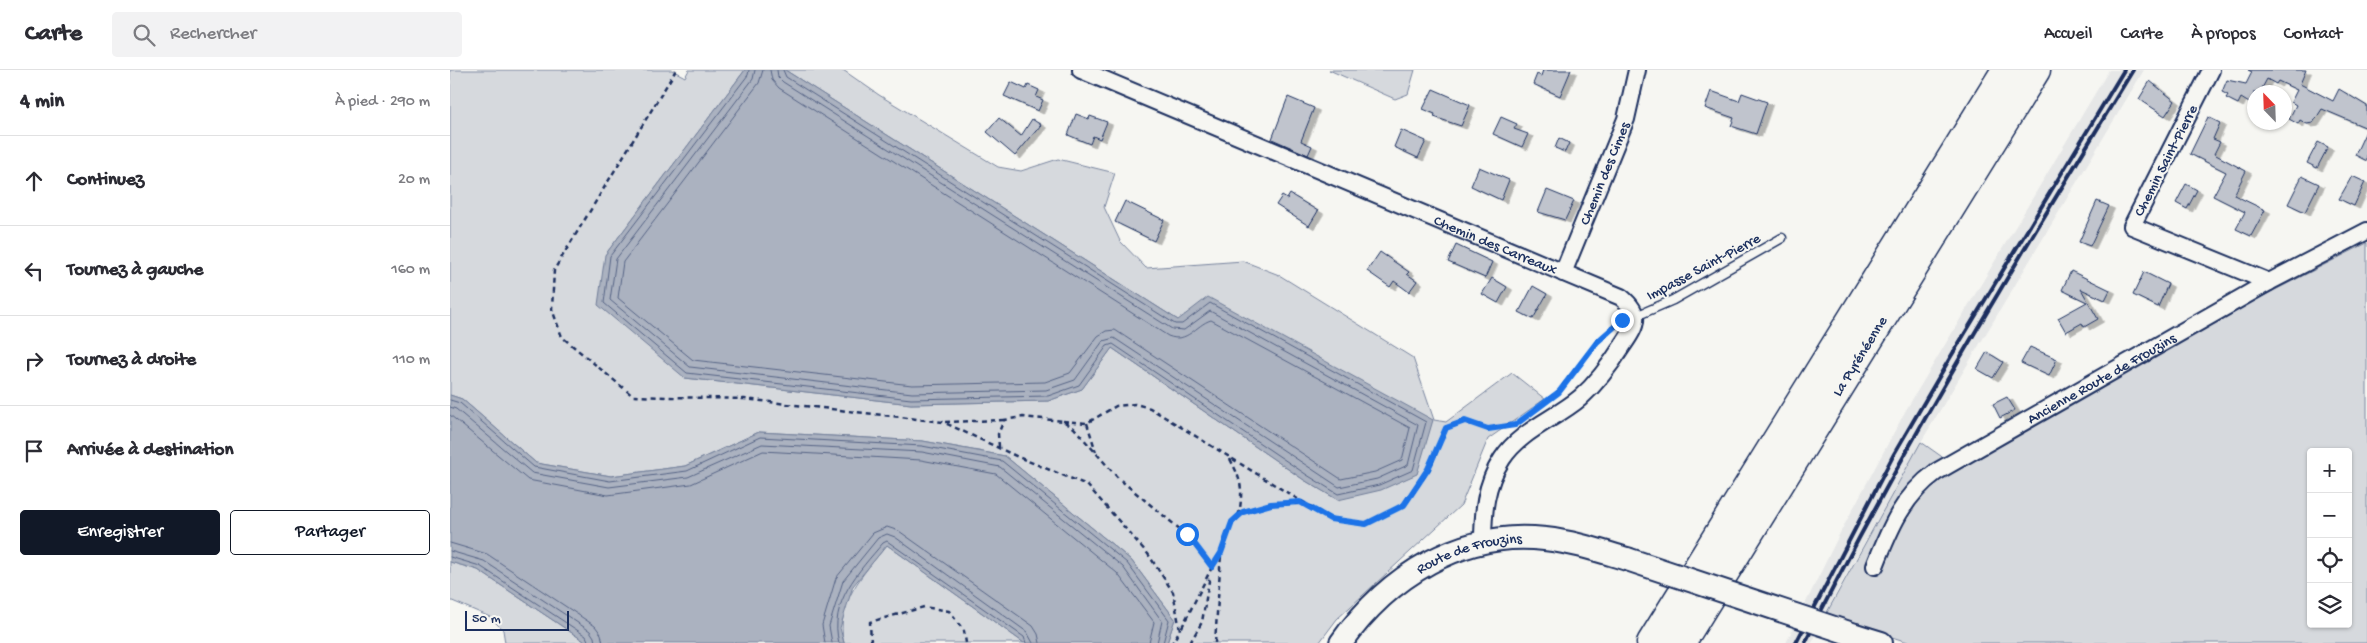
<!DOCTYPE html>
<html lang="fr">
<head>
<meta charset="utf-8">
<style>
  :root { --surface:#fff; --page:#f2f2f3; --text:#2b2b33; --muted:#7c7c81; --line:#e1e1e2; --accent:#111827 }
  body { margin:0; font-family:"Gochi Hand",sans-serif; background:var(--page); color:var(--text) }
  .controls { position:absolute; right:15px; bottom:15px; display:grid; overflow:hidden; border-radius:5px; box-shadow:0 1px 4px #0004 }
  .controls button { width:45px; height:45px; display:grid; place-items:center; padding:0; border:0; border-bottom:1px solid var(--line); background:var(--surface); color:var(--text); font:25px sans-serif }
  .compass { position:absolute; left:1797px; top:15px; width:45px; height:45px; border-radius:50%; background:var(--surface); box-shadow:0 1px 4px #0004; rotate:337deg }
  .scale { position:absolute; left:15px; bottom:12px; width:104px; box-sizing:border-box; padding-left:5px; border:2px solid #1b2f5e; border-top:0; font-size:14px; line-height:18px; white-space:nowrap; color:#1b2f5e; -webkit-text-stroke:4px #f6f6f2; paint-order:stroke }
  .stop { position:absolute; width:15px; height:15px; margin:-11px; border:4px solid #1a73e8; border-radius:50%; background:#fff }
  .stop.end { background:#1a73e8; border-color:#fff; box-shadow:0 1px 5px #0008 }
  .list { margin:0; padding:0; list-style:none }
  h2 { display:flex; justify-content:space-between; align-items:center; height:65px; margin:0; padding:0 20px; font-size:21px }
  h2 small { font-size:16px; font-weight:400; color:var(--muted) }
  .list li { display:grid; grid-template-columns:32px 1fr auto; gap:15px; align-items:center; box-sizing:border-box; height:90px; padding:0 20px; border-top:1px solid var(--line) }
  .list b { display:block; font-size:19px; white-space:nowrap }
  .list em { font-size:16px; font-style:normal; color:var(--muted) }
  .actions { display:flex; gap:10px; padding:15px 20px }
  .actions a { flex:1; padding:11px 0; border:1px solid var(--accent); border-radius:5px; text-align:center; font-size:18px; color:var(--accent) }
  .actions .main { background:var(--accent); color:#fff }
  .icon { flex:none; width:28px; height:28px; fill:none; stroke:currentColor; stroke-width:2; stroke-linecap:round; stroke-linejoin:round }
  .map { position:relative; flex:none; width:1917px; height:573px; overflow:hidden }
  header { display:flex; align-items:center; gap:30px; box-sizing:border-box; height:70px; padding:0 25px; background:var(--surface); border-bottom:1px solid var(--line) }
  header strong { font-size:24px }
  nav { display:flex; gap:28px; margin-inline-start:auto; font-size:18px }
  .search { width:350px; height:45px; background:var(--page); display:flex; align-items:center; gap:12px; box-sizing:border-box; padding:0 18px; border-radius:5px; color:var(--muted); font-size:19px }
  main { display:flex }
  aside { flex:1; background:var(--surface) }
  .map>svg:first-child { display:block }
</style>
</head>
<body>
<header>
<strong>Carte</strong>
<div class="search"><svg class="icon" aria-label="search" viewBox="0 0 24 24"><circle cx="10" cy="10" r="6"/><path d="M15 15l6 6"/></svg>Rechercher</div>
<nav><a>Accueil</a><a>Carte</a><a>À propos</a><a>Contact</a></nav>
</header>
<main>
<aside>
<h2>4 min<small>À pied · 290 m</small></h2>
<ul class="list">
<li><svg class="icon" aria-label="ahead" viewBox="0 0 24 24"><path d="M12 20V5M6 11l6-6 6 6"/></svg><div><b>Continuez</b></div><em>20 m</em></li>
<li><svg class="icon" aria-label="left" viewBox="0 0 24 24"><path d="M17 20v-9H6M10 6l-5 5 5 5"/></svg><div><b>Tournez à gauche</b></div><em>160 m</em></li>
<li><svg class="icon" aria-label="right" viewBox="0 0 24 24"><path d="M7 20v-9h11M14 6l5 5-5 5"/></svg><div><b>Tournez à droite</b></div><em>110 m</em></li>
<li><svg class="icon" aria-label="arrive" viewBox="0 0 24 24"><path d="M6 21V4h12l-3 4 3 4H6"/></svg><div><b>Arrivée à destination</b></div></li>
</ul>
<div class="actions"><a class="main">Enregistrer</a><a>Partager</a></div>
</aside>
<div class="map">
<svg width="1917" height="573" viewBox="0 0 1917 573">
  <defs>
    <filter id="shadow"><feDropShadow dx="5.5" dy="3" stdDeviation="0" flood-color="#0004"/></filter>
  </defs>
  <rect width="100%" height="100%" fill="#f6f6f2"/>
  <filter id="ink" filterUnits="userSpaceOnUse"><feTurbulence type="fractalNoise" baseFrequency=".02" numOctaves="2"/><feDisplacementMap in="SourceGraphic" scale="10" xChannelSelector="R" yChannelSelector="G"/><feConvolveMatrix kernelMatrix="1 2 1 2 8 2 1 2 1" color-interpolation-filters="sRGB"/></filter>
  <g filter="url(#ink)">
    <path fill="#e6e7e7" d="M1659,0H1694L1471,372L1387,521L1362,573H1336L1390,463L1456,340Z"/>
    <g fill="#d6d9dd" stroke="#78849e" fill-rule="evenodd">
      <path d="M0,0H222L235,7L239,0H295L155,185L235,308L461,334L598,331L632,319L662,278L854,410L888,430L728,250L335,0H393L429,25L548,97L571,101L608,89L665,103L654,137L670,171L696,198L793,191L829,205L963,288L984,350L996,352L1062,303L1095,329L1038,369L1011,435L887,549L869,573H717L725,549L681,490L555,386L473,371L309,362L235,396L161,406L86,393L12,329L0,325Z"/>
      <path d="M879,0H965L958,24L945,29Z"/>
      <path d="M1917,173V573H1461L1375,546L1471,372L1505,396L1731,268ZM1861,382H1898V554H1861Z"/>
      <path d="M437,475L574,573H394C384,534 414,503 437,475Z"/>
      <path d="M0,492L28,500L137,573H55L53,560L40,547L0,530Z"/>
    </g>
    <g fill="#abb2c0" stroke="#717e99">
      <path d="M295,0H335L728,250L758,227L983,350L967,404L931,420L888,430L854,410L662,278L632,319L598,331L461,334L235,308L148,235L155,185Z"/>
      <path d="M0,325L12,329L86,393L161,406L235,396L309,362L473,371L555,386L681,490L725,549L717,573H574L437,475L403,516L390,558L394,573H137L28,500L0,492Z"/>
    </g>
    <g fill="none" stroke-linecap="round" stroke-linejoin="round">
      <g stroke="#556385" stroke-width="1">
        <path d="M299,0L298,5L160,186L154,233L237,303L461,329L598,326L629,315L657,276L663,274L857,405L888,424L929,415L963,400L976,352L760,233L732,254H725L336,7L333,0"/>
        <path d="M305,0L303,9L166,189L160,230L240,297L462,323L596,320L625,310L653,271L664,268L889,417L927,409L958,395L968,355L760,241L734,260L722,259L333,12L328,7L327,0"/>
        <path d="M313,0L309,13L173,192L168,228L243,290L462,315L595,312L620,303L648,266L656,261L665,260L891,409L925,402L952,390L960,358L761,250C745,255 738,274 718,266L329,18L322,10L320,0"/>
        <path d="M0,330L10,333L84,397L160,411L237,401L310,367L472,376L552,391L677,493L719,550L713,573"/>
        <path d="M0,337L6,339L82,403L159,417L238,407L312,374L472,382L550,397L673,497L712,551L707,573"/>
        <path d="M0,345L78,410L158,425L241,414L313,381L471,390L546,404L667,503L704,552L699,573"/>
        <path d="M0,473L37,484L145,556L151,564L153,573"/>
        <path d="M0,481L34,491L140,561L144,567L145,573"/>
        <path d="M0,487L30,496L136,566L139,573"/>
        <path d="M375,573L372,555L386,508L423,463L437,457L449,461L583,556L588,564L590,573"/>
        <path d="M382,573L379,556L393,511L428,468L437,464L445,467L577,562L583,573"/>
        <path d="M389,573C378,533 409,501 433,473L437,471L574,567L576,573"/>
      </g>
    </g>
    <g fill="#c0c4cd" stroke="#1b2f5e" filter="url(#shadow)">
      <path d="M1093,0H1121L1110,26L1083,14L1087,4L1091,6Z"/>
      <path d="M1798,0H1856L1850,14L1883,31L1889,19L1917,36V58L1872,39L1863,53L1857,54L1850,50L1848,54L1839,49L1846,35L1841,32L1847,20L1828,11L1826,14L1817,9L1810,22H1804V36L1791,28L1788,34L1776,28L1778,25L1772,22L1777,10L1796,14L1802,2Z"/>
      <path d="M1700,11L1725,31L1715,46L1689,29Z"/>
      <path d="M561,12L576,19L578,15L589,20L586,27L593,30L588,41L554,26Z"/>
      <path d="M983,19L1020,35L1011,56L984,47L985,44L973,39Z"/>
      <path d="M1261,21L1289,31L1292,23L1317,32L1306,64L1281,56L1284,48L1255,38Z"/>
      <path d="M838,27L864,38L851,71L862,76L858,85L822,69Z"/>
      <path d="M626,44L639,49L640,46L657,52L650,69L643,66L640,74L618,65Z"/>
      <path d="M1051,47L1067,54L1064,59L1078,64L1072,77L1043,64Z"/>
      <path d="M1758,47L1770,53L1763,69L1770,72L1764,84L1796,101L1784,125L1815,140L1801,166L1786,159L1795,142L1763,126L1776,102L1740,84Z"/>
      <path d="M549,48L571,66L582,49L591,55L565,86L537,62Z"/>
      <path d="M1917,59V91L1905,85Z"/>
      <path d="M951,60L976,71L968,88L944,77Z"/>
      <path d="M1109,68L1119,73L1115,82L1105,78Z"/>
      <path d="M1868,72L1878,77L1867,98L1857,93Z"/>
      <path d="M1029,97L1059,110L1051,130L1021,116Z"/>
      <path d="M1852,106L1869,114L1855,142L1838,134Z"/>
      <path d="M1902,106L1915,112L1904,136L1889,129Z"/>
      <path d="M1736,114L1747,120L1737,139L1726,133Z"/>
      <path d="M1097,120L1124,131L1115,150L1088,142Z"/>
      <path d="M840,124L868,141L859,156L826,135L832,126L837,129Z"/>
      <path d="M675,131L714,150L704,171L665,152Z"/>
      <path d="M1647,131L1659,136L1640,176L1629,172Z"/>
      <path d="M1006,175L1042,192L1035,208L998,192Z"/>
      <path d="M930,182L959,202L957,204L967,211L959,222L944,211L940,217L917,201Z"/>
      <path d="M1621,201L1660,220L1655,230L1631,219L1648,249L1634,257L1632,253L1616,262L1608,248L1637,232L1612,220Z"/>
      <path d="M1694,202L1718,214L1708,237L1683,225Z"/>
      <path d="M1042,208L1057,217L1048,233L1032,224Z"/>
      <path d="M1083,216L1097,224L1083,249L1069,242Z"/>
      <path d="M1580,277L1607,289L1599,306L1571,293Z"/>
      <path d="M1537,282L1553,292L1543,308L1527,299Z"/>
      <path d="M1557,327L1565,340L1550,348L1543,334Z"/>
    </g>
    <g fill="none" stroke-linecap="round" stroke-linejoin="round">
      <defs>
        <path id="lane" d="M1186,246L1223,230L1332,168"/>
        <g id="street">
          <path id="s1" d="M631,0L1171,227C1192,244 1187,255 1173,275C1161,294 1147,313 1130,328C1105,349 1070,361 1052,389C1035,415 1033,443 1033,473"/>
          <path d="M1761,0L1682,156L1819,212"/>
          <path id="s2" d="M1113,203L1176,49L1187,0"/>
          <path id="s3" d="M1425,496C1440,458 1453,426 1486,402L1819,212L1917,161"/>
        </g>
        <g id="secondary">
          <path d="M1405,565L1431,573"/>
          <path id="s4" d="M891,573C937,507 1012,459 1095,469C1123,472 1150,481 1177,489"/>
        </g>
        <g id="highway">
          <path d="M1201,573L1556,0"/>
          <path id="s5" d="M1231,573L1586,0"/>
        </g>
      </defs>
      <use href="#lane" stroke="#1b2f5e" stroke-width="11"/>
      <use href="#street" stroke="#1b2f5e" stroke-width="20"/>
      <use href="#secondary" stroke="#1b2f5e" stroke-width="26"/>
      <use href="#highway" stroke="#1b2f5e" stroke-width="31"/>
      <g stroke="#1b2f5e" stroke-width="2.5" stroke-dasharray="5 4" stroke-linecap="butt">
        <path d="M226,0L104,200L102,239L112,267L183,326L294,329L493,352L568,387L637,415L698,484L723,522L730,560L722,573"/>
        <path d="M1093,334L1109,321L1147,272L1169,253"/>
        <path d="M613,351L637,353L666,336L685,334L700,338L880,449L916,454L954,435L979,399L996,358L1015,351L1038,359L1062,355"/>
        <path d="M495,352L554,350"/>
        <path d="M637,353L646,382"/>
        <path d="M549,377L548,364L554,350L573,347L613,351L624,358L668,408L737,465L762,497L731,559"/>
        <path d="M780,389C792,411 793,420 789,445"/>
        <path d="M762,497L771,483L782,452L793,442L821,434L849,433"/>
        <path d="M421,573L420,552L474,537L499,541L514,561L516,573"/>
        <path d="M740,573L752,552L760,505"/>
        <path d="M765,573L771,484"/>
      </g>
      <use href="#lane" stroke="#f6f6f2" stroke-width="8"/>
      <use href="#street" stroke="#f6f6f2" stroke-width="16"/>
      <use href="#secondary" stroke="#f6f6f2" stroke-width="22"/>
      <use href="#highway" stroke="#f6f6f2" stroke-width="28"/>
      <g stroke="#1b2f5e" stroke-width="4">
        <path d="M1346,573L1444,384L1500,288L1674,0"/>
        <path d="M1355,573C1453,375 1569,188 1683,0"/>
      </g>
      <defs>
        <path id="secondary-bridge" d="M1177,489L1405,565"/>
      </defs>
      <use href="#secondary-bridge" stroke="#1b2f5e" stroke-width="26" stroke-linecap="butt"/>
      <use href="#secondary-bridge" stroke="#f6f6f2" stroke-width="22"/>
    </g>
  </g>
  <g fill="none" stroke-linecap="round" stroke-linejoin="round" filter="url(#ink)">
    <path stroke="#1a73e8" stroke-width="6" d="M737,464L762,497L771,483L782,452L793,442L821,434L850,432L880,449L916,454L954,435L978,399L996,358L1015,351L1038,359L1065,355L1109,322L1147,272L1172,250"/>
  </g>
  <g text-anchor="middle" stroke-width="4" stroke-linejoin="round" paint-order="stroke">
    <g font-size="15" fill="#1b2f5e" stroke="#f6f6f2">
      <text transform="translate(1715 90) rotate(-63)" y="5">Chemin Saint-Pierre</text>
      <text dy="5" stroke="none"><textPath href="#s2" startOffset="108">Chemin des Cimes</textPath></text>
      <text dy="5" stroke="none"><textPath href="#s1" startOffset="450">Chemin des Carreaux</textPath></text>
      <text transform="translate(1253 196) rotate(-28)" y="5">Impasse Saint-Pierre</text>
      <text dy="5" stroke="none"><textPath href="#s5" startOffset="338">La Pyrénéenne</textPath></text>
      <text dy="5" stroke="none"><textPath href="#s3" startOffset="304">Ancienne Route de Frouzins</textPath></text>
      <text dy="5" stroke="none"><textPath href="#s4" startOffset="162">Route de Frouzins</textPath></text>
    </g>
  </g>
</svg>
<div class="controls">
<button>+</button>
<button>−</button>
<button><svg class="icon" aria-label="locate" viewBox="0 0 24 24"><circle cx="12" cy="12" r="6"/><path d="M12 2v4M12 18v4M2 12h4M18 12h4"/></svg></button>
<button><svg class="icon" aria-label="layers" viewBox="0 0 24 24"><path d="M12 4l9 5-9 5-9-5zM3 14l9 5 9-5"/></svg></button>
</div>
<svg class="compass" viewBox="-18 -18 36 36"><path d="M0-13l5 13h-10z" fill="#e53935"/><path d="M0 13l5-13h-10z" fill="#7c7c81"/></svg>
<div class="scale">50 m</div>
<div class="stop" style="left:737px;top:464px"></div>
<div class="stop end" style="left:1172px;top:250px"></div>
</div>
</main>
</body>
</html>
